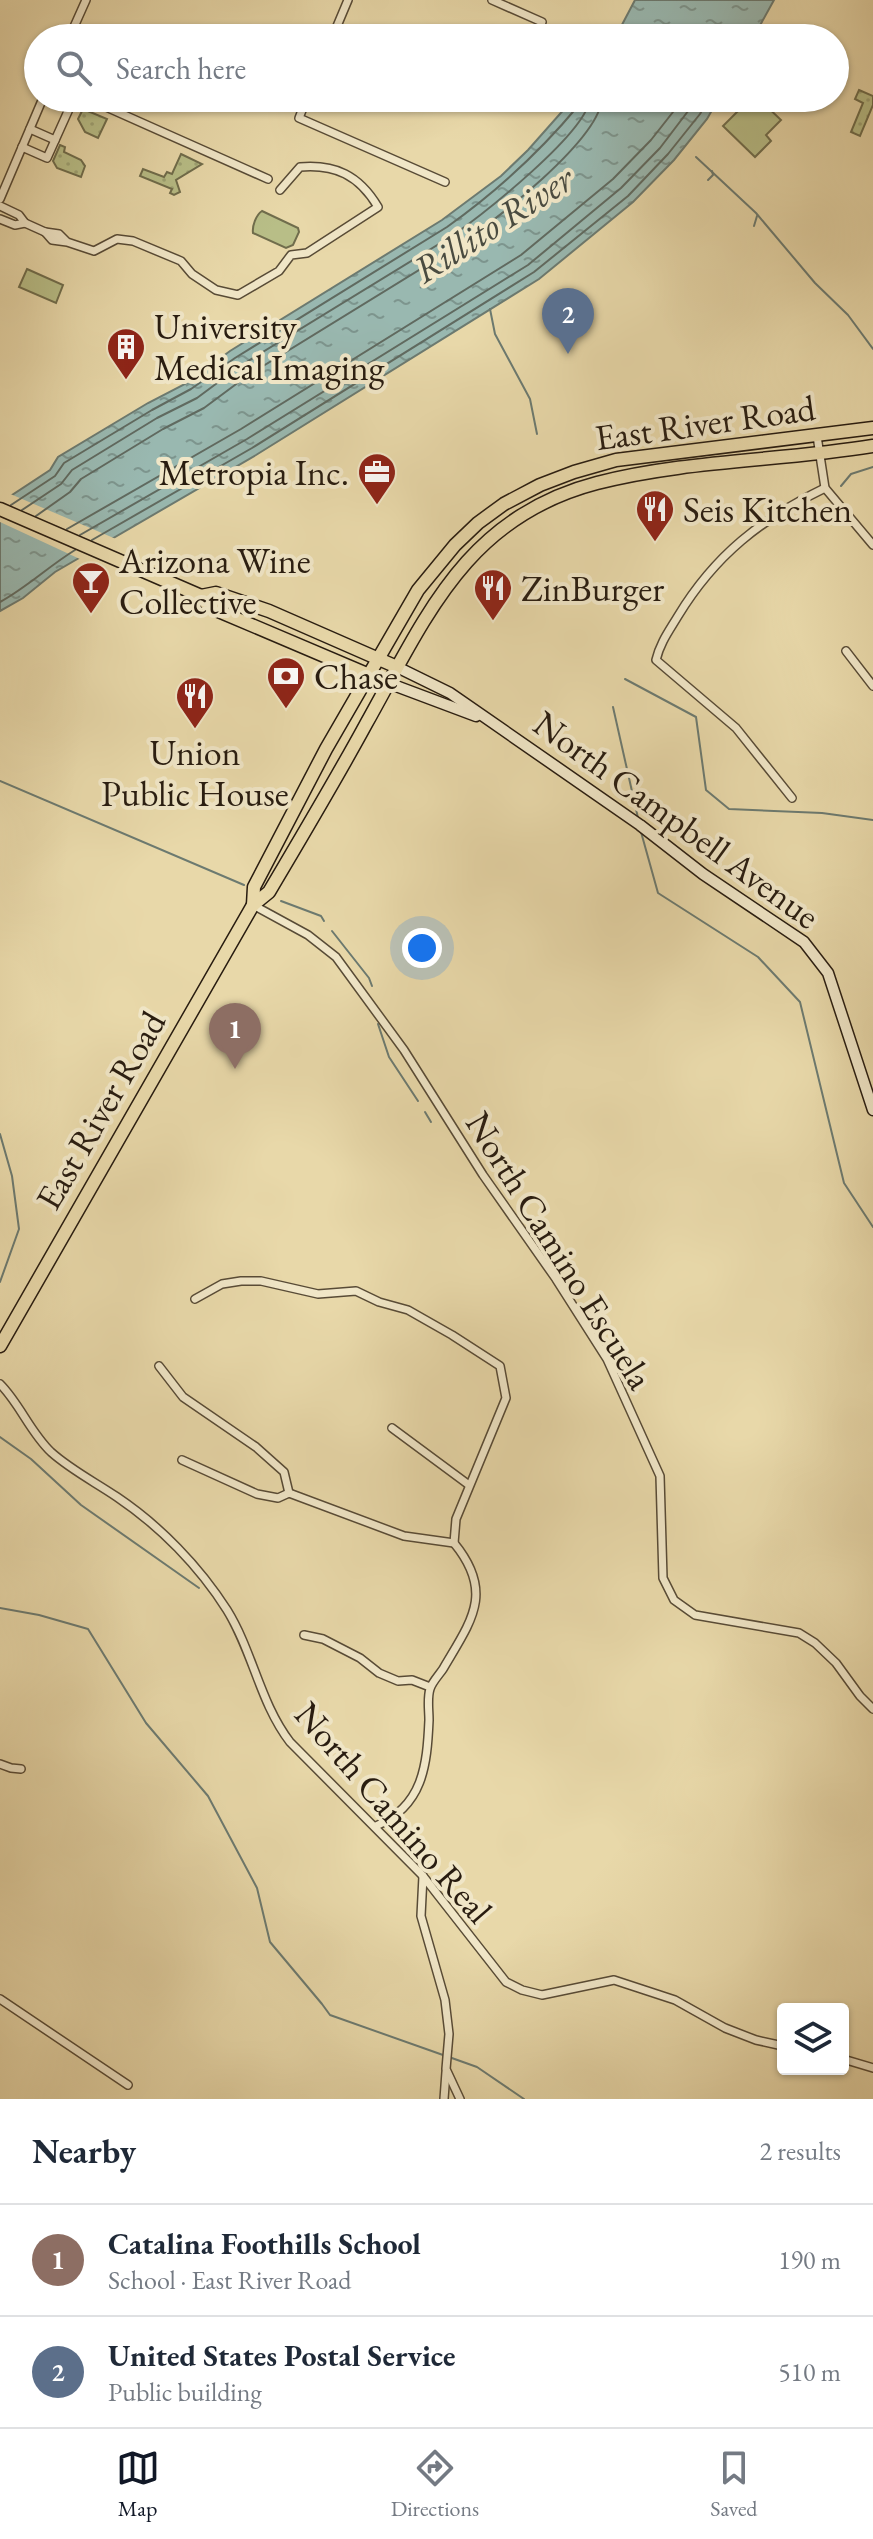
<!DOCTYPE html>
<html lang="en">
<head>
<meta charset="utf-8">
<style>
  :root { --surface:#fff; --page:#f6f6f7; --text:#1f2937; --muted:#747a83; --line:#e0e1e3; --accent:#111827 }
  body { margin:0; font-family:"EB Garamond",serif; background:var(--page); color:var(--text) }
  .controls { position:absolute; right:24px; bottom:24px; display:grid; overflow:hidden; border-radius:8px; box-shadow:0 2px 6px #0004 }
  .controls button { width:72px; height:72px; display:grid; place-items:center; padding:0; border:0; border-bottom:2px solid var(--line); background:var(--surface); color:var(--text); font:40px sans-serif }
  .you { position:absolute; left:422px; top:948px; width:28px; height:28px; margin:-20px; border:6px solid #fff; border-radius:50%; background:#1a73e8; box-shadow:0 0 0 12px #1a73e833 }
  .badge { display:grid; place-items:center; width:52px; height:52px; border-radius:50%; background:var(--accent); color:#fff; font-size:26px; font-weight:700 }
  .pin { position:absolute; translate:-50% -66px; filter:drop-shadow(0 2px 4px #0008) }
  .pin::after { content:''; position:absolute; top:42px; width:28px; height:24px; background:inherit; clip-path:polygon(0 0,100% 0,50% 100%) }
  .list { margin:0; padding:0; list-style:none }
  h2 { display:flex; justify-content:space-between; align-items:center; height:104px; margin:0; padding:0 32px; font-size:34px }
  h2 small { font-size:26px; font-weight:400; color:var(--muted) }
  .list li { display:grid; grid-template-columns:52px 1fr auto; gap:24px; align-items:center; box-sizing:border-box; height:112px; padding:0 32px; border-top:2px solid var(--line) }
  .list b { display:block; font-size:30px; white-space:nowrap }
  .list p { margin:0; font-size:26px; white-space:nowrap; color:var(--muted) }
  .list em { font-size:26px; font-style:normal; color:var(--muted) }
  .icon { flex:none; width:44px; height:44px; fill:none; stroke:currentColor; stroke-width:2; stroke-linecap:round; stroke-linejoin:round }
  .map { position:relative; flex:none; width:873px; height:2099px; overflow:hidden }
  .search { position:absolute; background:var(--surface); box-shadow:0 2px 6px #0004; left:24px; right:24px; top:24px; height:88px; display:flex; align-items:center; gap:20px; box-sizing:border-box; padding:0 28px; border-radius:44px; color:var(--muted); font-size:30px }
  .sheet { height:328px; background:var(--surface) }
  nav { display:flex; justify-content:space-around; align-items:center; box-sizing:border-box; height:112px; border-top:2px solid var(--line); background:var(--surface); font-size:22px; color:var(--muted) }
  nav a { display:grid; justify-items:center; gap:4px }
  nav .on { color:var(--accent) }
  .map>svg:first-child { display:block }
</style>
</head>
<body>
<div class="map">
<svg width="873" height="2099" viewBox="0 0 873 2099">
  <defs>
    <pattern id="green-dots" width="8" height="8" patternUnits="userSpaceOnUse" patternTransform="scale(2)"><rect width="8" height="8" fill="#b8be87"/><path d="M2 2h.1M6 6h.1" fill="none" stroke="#9ea374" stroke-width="1.8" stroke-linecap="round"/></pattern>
    <pattern id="water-ripples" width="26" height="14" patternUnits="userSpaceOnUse" patternTransform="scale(2)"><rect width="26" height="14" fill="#99b8b0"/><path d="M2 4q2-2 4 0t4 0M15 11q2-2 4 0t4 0" fill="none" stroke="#7d958e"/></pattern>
  </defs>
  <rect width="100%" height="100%" fill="#e8d8a9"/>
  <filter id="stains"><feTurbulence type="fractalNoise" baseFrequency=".0025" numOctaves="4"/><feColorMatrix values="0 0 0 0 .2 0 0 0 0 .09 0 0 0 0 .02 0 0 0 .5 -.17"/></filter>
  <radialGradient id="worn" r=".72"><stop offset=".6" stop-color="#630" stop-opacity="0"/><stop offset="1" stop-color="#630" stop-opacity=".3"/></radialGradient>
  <g fill="url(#green-dots)" stroke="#706d4c" stroke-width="2">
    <path d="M859,90L873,96V105L860,136L851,132L863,103L855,99Z"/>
    <path d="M83,109L107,119L98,138L85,132L78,119Z"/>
    <path d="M60,145L65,147L64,152L81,160L85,166L81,177L57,168L53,161Z"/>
    <path d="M181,154L202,164L176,180L180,192L174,195L170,193L172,189L140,176L143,169L164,177L167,172L172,174Z"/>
  </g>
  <g fill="#b8be87" stroke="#706d4c" stroke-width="2">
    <path d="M751,98H758L781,120L766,135L771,141L755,157L723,126Z"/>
    <path d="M262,211L298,228L299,232L293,245L286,248L253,233C252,226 256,215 262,211Z"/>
    <path d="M27,269L63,285L56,303L19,287Z"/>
  </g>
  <g fill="url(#water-ripples)" stroke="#6c7a70" stroke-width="2">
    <path d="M635,0H774L753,38H615Z"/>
    <path d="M574,98H719L707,119L674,160L633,202L539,279L256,455L55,572L23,598L0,611V503L50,470L58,457L148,403L187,383L230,351L442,220L501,176L528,150Z"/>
  </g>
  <path fill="#e8d8a9" d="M8,493L116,539L82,560L0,522V498Z"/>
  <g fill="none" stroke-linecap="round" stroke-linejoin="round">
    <g stroke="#606a60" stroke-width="2">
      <path d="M11,505L55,476L64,463L152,410L191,389L235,358L447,227C496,192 539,153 578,106L580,98"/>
      <path d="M22,510L61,484L72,470L157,418L197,398L240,366L452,236C482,215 588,132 590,98"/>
      <path d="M36,516L70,492L81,479L163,429L204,408L247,376L458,246C493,222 600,140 602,98"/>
      <path d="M67,529L241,429L521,255L613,179L651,140L684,98"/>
      <path d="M80,535L247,439L528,265L621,188L660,148L698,98"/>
      <path d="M92,540L252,448L534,272L628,196L668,154L700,114L709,98"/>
      <path d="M0,602C26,588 49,566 75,550"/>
    </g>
    <g stroke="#6c7a70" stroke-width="2">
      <path d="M696,157L756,213L815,283L848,315L873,349"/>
      <path d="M708,180L713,175L712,171"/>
      <path d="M754,226L757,216"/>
      <path d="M490,309L495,334L530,399L537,434"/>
      <path d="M841,486L851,474L873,467"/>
      <path d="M625,679L696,717L706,790L729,809L822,813L873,820"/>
      <path d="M613,707L638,818"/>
      <path d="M0,781L244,885"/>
      <path d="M641,832L658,893L758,957L800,1002L844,1183L873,1227"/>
      <path d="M281,901L321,916L324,921"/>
      <path d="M332,931L369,978L372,986"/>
      <path d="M378,1024L389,1057L418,1101"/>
      <path d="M425,1112L431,1122"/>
      <path d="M0,1134L12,1176L19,1229L0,1282"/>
      <path d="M0,1437L31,1459L81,1505L199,1588"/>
      <path d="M0,1608L39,1615L88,1629L146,1723L208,1796L257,1888L270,1942L322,2004L330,2015L443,2055"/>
      <path d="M449,2057L477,2067L524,2099"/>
    </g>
    <defs>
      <g id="minor">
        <path d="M492,0L542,22"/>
        <path d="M69,38L86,0"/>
        <path d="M332,38L348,0"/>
        <path d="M86,98L268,179"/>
        <path d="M307,98L299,118L445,182"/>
        <path d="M30,129L55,140"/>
        <path d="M22,147L47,158L74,98"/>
        <path d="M0,199L43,98"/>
        <path d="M0,206L19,215L25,223L15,225L0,219"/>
        <path d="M25,223L45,232"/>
        <path d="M67,242L52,240L45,232L59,234L67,242L94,251L117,239L133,241L181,261L192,274L216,290L238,295L279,271L291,255L307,253L378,207C359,175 335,164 300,167L280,190"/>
        <path d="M817,436L825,488L873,545"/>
        <path d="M846,651L873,686"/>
        <path d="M792,798L736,728L656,660C660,643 669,631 678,616C715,555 761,519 825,488"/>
        <path d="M253,905L308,935L336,957L404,1050L483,1175L556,1279L607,1359L660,1476L663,1578L674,1600L695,1615L799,1633L815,1643L836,1663L860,1696L873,1709"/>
        <path d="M195,1299L222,1284L241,1281H261L318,1294L356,1291L379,1302L408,1310L452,1335L500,1366L506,1398L456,1519L454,1543C495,1593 471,1621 443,1669C439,1675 432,1682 430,1689C427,1698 429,1710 429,1720C427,1766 423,1806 376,1826"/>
        <path d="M159,1366L183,1397L256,1447L284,1472L289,1493"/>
        <path d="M0,1384C20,1404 30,1432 51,1452C71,1470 95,1482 117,1497C160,1526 199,1566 227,1610C253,1652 260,1703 290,1742L423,1876L506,1982L522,1990L542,1995L614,1980L675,2000L725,2028L756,2040L783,2046"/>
        <path d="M392,1428L469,1485"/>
        <path d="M182,1460L257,1494L278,1498L289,1493"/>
        <path d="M289,1493L404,1536L454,1543"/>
        <path d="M304,1635L323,1639L360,1658L379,1673L398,1681L412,1680L430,1687"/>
        <path d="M0,1764L11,1768L21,1769"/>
        <path d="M423,1876L421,1916L445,2000L449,2034L446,2069L460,2099"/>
        <path d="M0,1999L128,2085"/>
        <path d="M843,2059L873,2068"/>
        <path d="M444,2099L446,2072"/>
      </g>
      <g id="secondary">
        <path d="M397,667L450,693L640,825L703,874L804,942L828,973L873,1110"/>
        <path d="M388,683L476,716"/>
      </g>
      <g id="primary">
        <path d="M0,509L201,596L209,607L388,683"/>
        <path d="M201,596L216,593L269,611L397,667"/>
        <path d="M253,905L254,887L326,749L418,590L455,545L478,523L504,504L540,485L574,472L616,460L873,428"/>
        <path d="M0,1346L253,905L269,892C302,836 335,781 366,724C426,617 466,517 597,483C686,460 782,461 873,446"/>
      </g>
    </defs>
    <use href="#minor" stroke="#584b36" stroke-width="10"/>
    <use href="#secondary" stroke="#281c10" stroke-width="13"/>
    <use href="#primary" stroke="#281c10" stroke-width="15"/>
    <use href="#minor" stroke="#f0e6c7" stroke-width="7"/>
    <use href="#secondary" stroke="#f0e6c7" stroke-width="10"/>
    <use href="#primary" stroke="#e8d8a9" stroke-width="12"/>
  </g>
  <defs>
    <symbol id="building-pin" viewBox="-11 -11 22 30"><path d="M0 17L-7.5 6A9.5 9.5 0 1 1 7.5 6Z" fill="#8f2418" stroke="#f0e6c7"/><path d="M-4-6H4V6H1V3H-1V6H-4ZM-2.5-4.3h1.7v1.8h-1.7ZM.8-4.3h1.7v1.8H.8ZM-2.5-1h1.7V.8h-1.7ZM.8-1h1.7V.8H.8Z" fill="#fff"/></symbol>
    <symbol id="office-pin" viewBox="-11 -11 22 30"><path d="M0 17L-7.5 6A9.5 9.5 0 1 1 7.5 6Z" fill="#8f2418" stroke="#f0e6c7"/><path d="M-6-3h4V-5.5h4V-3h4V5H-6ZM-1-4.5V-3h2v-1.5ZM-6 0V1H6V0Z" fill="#fff"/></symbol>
    <symbol id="restaurant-pin" viewBox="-11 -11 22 30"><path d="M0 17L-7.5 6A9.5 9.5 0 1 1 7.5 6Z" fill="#8f2418" stroke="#f0e6c7"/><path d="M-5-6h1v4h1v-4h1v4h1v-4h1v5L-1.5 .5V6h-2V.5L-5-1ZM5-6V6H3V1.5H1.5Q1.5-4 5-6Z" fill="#fff"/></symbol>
    <symbol id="bar-pin" viewBox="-11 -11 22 30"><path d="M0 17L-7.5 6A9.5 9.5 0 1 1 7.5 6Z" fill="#8f2418" stroke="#f0e6c7"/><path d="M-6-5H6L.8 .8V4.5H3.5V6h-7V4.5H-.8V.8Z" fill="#fff"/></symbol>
    <symbol id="bank-pin" viewBox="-11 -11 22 30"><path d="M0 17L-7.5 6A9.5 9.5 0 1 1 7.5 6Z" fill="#8f2418" stroke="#f0e6c7"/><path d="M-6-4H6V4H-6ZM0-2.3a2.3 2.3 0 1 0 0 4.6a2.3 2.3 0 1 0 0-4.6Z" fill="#fff"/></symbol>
  </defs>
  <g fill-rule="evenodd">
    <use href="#building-pin" x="104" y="325" width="44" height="60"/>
    <use href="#office-pin" x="355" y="450" width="44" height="60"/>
    <use href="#restaurant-pin" x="633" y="487" width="44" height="60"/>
    <use href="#bar-pin" x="69" y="559" width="44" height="60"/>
    <use href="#restaurant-pin" x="471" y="566" width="44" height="60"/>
    <use href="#bank-pin" x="264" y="654" width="44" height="60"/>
    <use href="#restaurant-pin" x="173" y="674" width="44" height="60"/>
  </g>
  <g text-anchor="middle" stroke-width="8" stroke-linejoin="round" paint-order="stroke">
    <g font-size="36" fill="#281c10" stroke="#f0e6c7" text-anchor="start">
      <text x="154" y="339">University<tspan x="154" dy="41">Medical Imaging</tspan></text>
      <text x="349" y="485" text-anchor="end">Metropia Inc.</text>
      <text x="683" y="522">Seis Kitchen</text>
      <text x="119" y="573">Arizona Wine<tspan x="119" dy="41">Collective</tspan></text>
      <text x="521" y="601">ZinBurger</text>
      <text x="314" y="689">Chase</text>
      <text x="195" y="765" text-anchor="middle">Union<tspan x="195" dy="41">Public House</tspan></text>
    </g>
    <g font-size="36" fill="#281c10" stroke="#f0e6c7">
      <text transform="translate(705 422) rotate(-8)" y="13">East River Road</text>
      <text transform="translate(677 819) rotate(36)" y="13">North Campbell Avenue</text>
      <text transform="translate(100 1110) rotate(-60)" y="13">East River Road</text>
      <text transform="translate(560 1250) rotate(58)" y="13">North Camino Escuela</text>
      <text transform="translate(394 1812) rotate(49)" y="13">North Camino Real</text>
    </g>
    <g font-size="38" font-style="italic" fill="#4a4b40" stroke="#f0e6c7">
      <text transform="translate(493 224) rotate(-33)" y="13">Rillito River</text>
    </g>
  </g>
  <rect width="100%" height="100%" filter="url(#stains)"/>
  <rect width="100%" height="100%" fill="url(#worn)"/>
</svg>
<div class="controls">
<button><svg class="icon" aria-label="layers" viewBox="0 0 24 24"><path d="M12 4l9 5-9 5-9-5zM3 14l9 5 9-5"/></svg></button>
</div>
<div class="you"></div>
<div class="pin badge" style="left:235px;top:1069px;background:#8d6e63">1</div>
<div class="pin badge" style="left:568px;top:354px;background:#5c6f8a">2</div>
<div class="search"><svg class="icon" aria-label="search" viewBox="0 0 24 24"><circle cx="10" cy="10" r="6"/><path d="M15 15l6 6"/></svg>Search here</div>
</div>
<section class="sheet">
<h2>Nearby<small>2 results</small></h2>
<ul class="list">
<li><span class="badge" style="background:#8d6e63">1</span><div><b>Catalina Foothills School</b><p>School · East River Road</p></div><em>190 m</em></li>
<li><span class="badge" style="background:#5c6f8a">2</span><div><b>United States Postal Service</b><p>Public building</p></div><em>510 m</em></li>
</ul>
</section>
<nav>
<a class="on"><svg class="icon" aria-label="map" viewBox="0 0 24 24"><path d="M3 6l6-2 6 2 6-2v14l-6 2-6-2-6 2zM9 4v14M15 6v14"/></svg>Map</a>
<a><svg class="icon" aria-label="directions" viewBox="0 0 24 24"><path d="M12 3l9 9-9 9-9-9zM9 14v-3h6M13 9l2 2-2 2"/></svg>Directions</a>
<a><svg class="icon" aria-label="saved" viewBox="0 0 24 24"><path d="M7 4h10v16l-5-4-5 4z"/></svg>Saved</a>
</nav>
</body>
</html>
